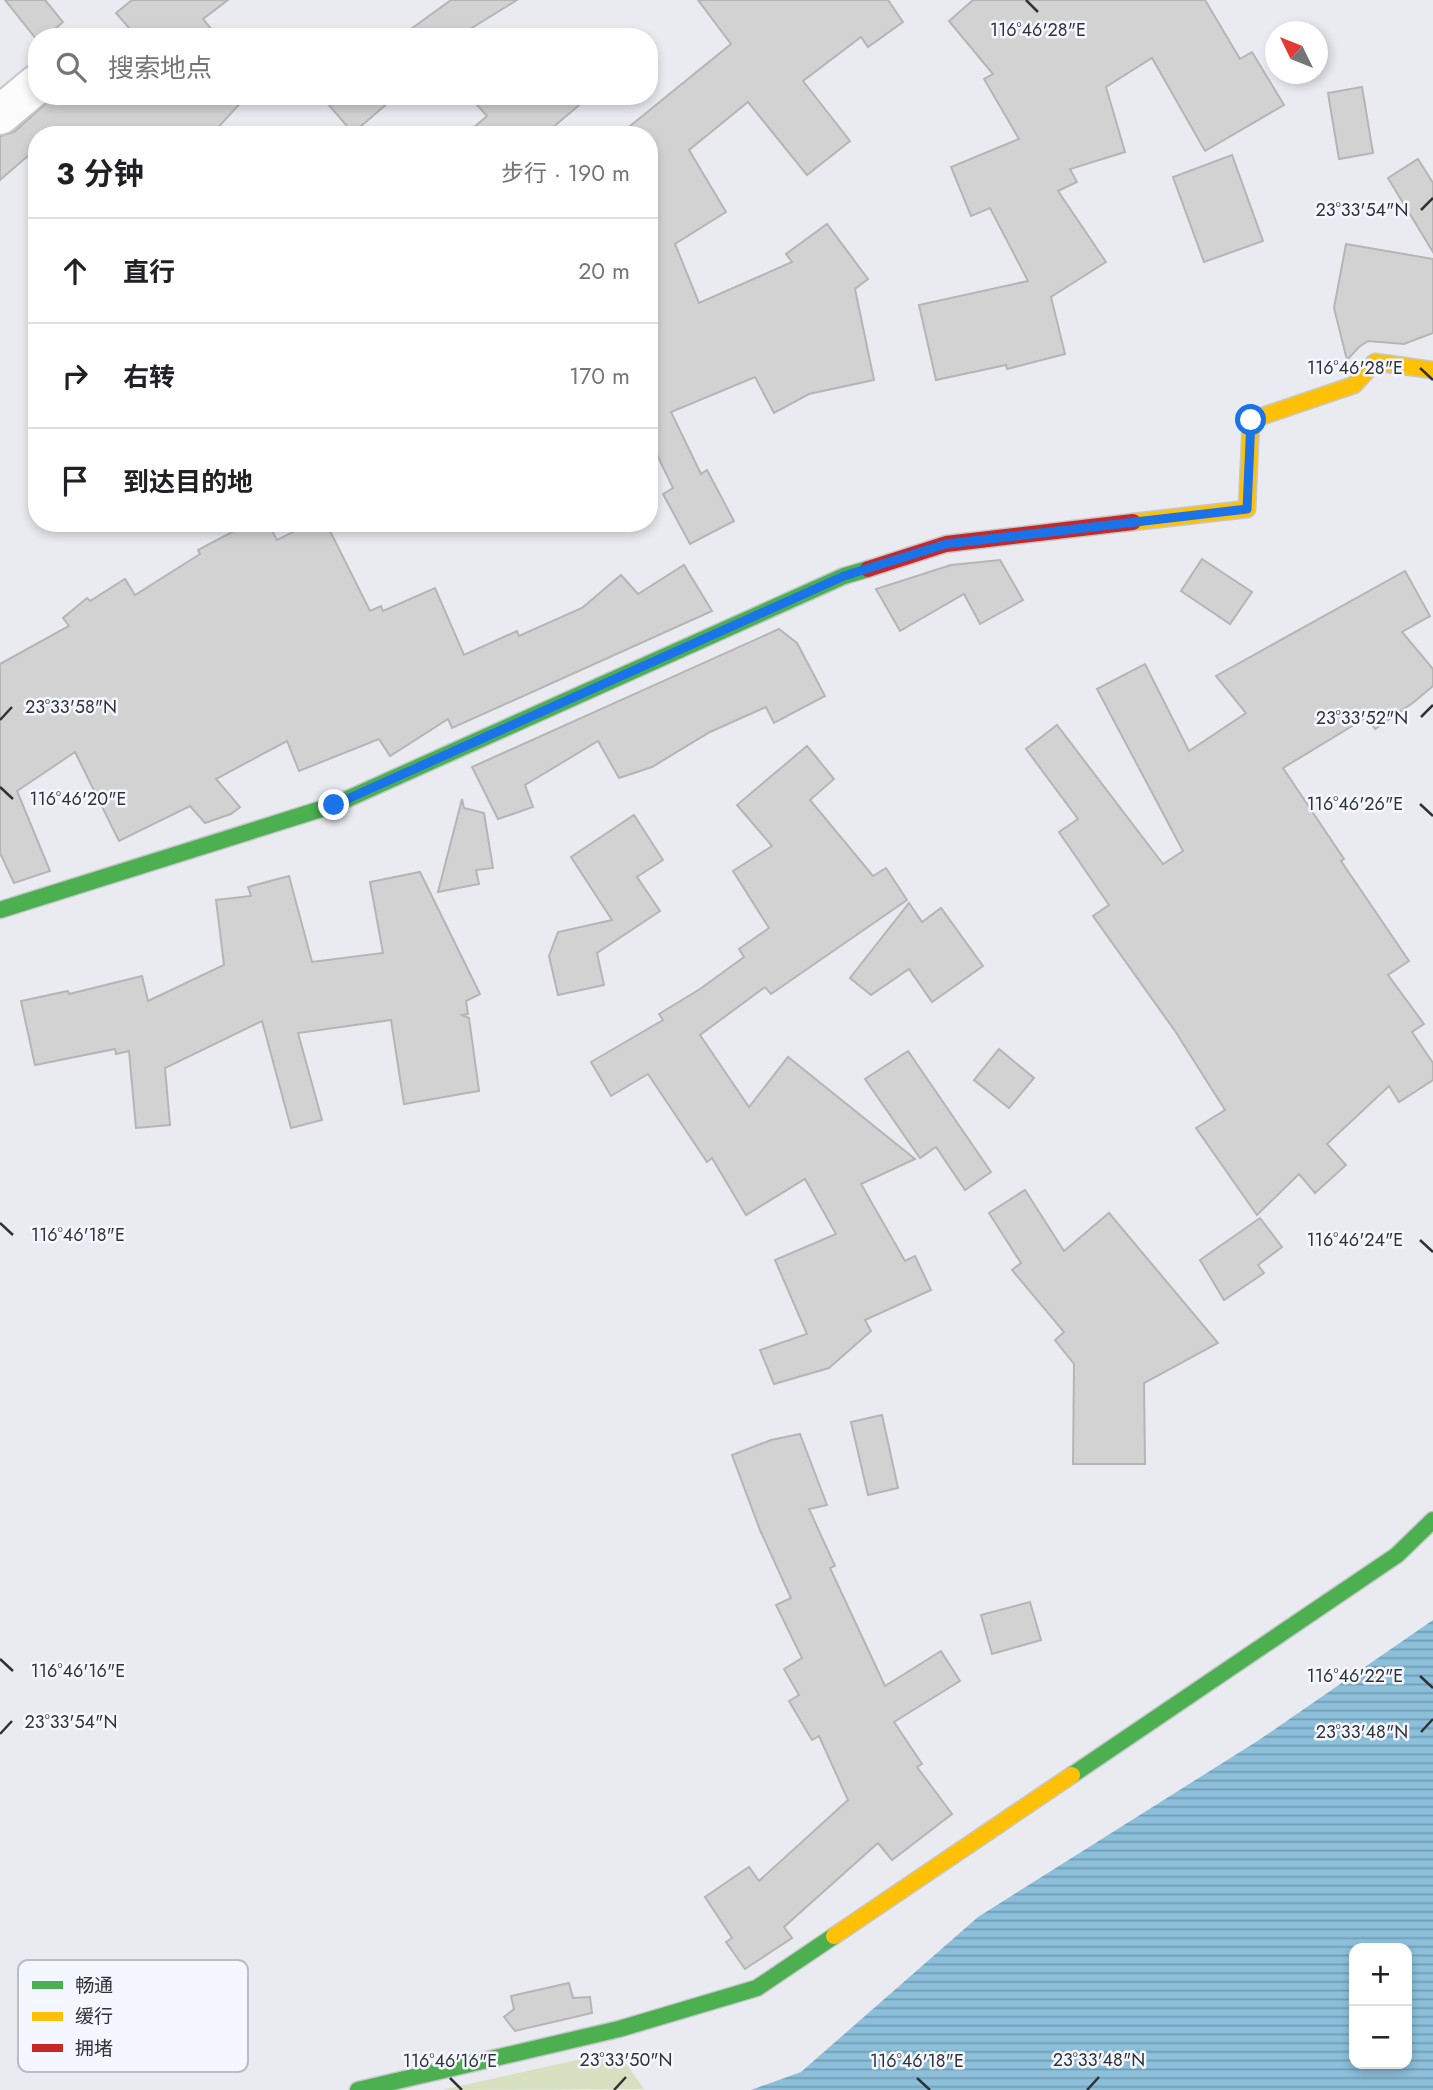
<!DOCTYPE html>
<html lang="zh">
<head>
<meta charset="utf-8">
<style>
  :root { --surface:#fff; --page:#f2f2f2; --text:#202124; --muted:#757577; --line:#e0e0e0 }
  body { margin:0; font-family:Jost,"Noto Sans SC",sans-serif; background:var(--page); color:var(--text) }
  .controls { position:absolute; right:21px; bottom:21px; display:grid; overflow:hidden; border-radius:14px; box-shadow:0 4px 10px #0003 }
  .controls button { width:63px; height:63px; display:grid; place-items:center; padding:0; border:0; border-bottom:2px solid var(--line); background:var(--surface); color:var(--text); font:35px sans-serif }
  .compass { position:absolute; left:1265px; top:21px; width:63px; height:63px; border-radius:50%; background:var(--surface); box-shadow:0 4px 10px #0003; rotate:313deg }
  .stop { position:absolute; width:21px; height:21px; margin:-16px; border:5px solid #1a73e8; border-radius:50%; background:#fff }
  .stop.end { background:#1a73e8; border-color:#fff; box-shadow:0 2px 7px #0008 }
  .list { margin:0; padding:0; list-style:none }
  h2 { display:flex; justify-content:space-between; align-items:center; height:91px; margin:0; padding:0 28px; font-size:30px }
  h2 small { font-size:23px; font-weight:400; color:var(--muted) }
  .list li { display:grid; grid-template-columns:46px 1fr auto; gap:21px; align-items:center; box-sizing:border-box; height:105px; padding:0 28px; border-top:2px solid var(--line) }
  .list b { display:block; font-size:26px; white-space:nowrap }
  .list em { font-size:23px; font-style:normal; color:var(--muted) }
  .icon { flex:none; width:38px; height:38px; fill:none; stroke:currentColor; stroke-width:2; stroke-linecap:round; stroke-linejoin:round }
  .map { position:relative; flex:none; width:1433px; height:2090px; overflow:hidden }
  .search { position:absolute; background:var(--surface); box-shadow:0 4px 10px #0003; left:28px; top:28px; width:630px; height:77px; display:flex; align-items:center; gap:18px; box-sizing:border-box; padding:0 24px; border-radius:28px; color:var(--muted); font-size:26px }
  .panel { position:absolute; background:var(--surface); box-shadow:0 4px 10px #0003; left:28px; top:126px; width:630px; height:406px; border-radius:28px }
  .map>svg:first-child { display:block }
</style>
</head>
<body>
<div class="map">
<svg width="1433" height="2090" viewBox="0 0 1433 2090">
  <defs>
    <pattern id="water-rules" width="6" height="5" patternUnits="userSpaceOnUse" patternTransform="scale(1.75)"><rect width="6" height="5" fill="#8bbfda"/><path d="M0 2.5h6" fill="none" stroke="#729cb2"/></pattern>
  </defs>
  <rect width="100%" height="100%" fill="#e9ebf0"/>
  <path fill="#d8e0c2" d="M617,2051L644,2089L442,2090Z"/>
  <path fill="url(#water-rules)" fill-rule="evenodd" d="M1433,1620V2090H751L801,2072L978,1917L1259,1740ZM1354,1948H1407V2064H1354Z"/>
  <g fill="#d3d2d3" stroke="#b5b5b6" stroke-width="2">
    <path d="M5,0H45L63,22L45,37H37V40Z"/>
    <path d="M132,0H228L203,19L218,37H137L116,13Z"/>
    <path d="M451,0H517L457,37H400Z"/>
    <path d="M698,0H888L903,22L868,47L861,37L803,81L850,141L807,175L748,102L689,150L726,212L675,244L699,303L792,262L786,254L827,224L868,279L855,289L874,380L809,394L774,413L755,377L671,412L701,474L707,470L734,521L690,544L663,494L673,488L649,438V135H619L731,44Z"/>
    <path d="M973,0H1205L1240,59L1252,52L1284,105L1205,151L1152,58L1106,87L1125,152L1070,169L1077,182L1058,191L1106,262L1051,297L1065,354L1007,369L1006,365L936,380L919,305L1028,281L990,208L971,216L951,167L1019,139L984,79L993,74L949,21Z"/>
    <path d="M1362,87L1373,153L1339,159L1328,93Z"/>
    <path d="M54,96H247L211,135H37V148L0,180V136L14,132Z"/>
    <path d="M321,96H396L353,133Z"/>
    <path d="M469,96H590L545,134L465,135L487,116Z"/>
    <path d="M1232,155L1263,241L1204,262L1173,177Z"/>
    <path d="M1418,159L1433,183V252L1388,178Z"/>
    <path d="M1346,244L1433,259V333L1404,344L1368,341L1359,347L1347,360L1334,308Z"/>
    <path d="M249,523H268L277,540L311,523H326L370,611L381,606L383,611L435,588L464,655L517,631L519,636L582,608L621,575L638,594L684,565L712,611L452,728L448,719L390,756L379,739L299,771L287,741L216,779L240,807L231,814L205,823L190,806L119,841L75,752L17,791L50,871L14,883L0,853V664L69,626L63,618L87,598L90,601L125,579L135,595L200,554L198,550Z"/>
    <path d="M1202,559L1252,592L1230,624L1181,591Z"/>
    <path d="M1000,560L1023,600L980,624L964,594L900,631L876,589L951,565Z"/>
    <path d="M1405,571L1430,616L1402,632L1433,669V686L1414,702L1375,729L1367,717L1283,768L1344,859L1341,861L1409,961L1388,975L1424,1024L1412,1032L1433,1063V1080L1399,1102L1389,1086L1327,1144L1346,1165L1315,1193L1299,1174L1257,1215L1196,1128L1225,1110L1175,1031L1093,916L1109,905L1059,832L1078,819L1026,749L1057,725L1163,864L1183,851L1097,689L1145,664L1189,751L1246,713L1216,676Z"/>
    <path d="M779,629L797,643L825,696L774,723L766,707L710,732L652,767L619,778L598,741L525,785L533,807L498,819L472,767Z"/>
    <path d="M807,746L834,779L810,800L873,876L886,868L907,900L771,994L765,987L700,1035L749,1107L788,1057L915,1159L861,1184L905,1261L915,1256L931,1290L865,1320L871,1331L829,1368L774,1384L760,1350L807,1334L775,1260L836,1234L805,1179L746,1215L712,1158L707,1162L648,1074L611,1096L591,1062L663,1020L659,1014L700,989L744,957L739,949L769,928L733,871L772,846L737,805Z"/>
    <path d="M462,799L464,808L484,813L493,868L476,870L479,884L438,892Z"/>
    <path d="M634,815L663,860L637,877L660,911L597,953L604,985L558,995L549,956L558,932L612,920L571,857Z"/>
    <path d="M420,872L480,994L466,1001L468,1014L462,1015L469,1018L479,1091L404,1104L391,1020L298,1033L322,1120L291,1128L262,1021L165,1068L170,1125L136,1128L129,1051L116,1054L115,1049L35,1065L21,1001L68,991L69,994L142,976L148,1001L224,965L216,900L251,896L248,887L289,876L312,962L383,953L370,882Z"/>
    <path d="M909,903L922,922L941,908L983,966L932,1002L909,969L871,995L850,978Z"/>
    <path d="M999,1049L1034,1078L1009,1108L974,1080Z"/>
    <path d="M908,1051L991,1172L965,1190L936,1147L920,1158L865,1079Z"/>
    <path d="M1025,1190L1064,1251L1109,1213L1218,1343L1144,1383L1145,1464H1073L1074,1364L1055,1340L1064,1332L1012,1270L1021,1263L989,1213Z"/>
    <path d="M1260,1218L1282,1247L1258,1265L1264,1273L1224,1300L1200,1260Z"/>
    <path d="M882,1415L898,1488L868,1495L851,1422Z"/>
    <path d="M800,1434L827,1505L809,1509L835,1566L830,1568L885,1686L941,1651L960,1681L894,1722L922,1764L917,1767L952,1814L892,1860L878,1843L784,1927L792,1938L745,1969L726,1942L732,1938L705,1897L749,1867L759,1881L848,1800L819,1736L812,1740L789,1701L799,1695L784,1669L802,1658L776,1605L791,1598L760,1530L732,1455L771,1440Z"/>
    <path d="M1030,1602L1041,1640L992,1654L981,1615Z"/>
    <path d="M569,1983L573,1998L590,1997L592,2013L515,2031L504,2017L514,2009L511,1996Z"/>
  </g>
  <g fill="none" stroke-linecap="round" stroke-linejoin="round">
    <defs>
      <path id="street" d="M0,115L37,84"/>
      <g id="fast">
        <path d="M0,910L334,805L844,576L868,569"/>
        <path d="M1072,1775L1397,1555L1433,1520"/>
        <path d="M358,2090L619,2029L757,1988L834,1936"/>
      </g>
      <g id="slow">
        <path d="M1133,522L1247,509L1251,420L1354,385L1375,362L1433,370"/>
        <path d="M834,1936L1072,1775"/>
      </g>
      <path id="jam" d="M868,569L946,544L1133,522"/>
    </defs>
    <use href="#street" stroke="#c5c7ca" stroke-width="42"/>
    <use href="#fast" stroke="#c5c7ca" stroke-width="19"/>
    <use href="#slow" stroke="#c5c7ca" stroke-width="19"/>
    <use href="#jam" stroke="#c5c7ca" stroke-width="19"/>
    <use href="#street" stroke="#fcfcfd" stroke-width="38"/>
    <use href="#fast" stroke="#4caf50" stroke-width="16"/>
    <use href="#slow" stroke="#ffc107" stroke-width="16"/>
    <use href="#jam" stroke="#c62828" stroke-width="16"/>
  </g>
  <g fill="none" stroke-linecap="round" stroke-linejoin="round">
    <path stroke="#1a73e8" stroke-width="9" d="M334,805L844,576L946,544L1247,509L1251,420"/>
  </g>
  <path fill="none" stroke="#303235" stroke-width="2.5" d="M1026,0L1038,12M1421,210L1433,198M1420,368L1433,380M1421,717L1433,705M0,720L12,707M0,787L13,799M1420,804L1433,816M0,1223L13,1235M1420,1240L1433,1252M0,1659L13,1671M1420,1676L1433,1688M1421,1732L1433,1719M0,1734L12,1721M450,2078L462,2090M917,2078L930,2090M614,2090L626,2077M1087,2090L1099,2077"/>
  <rect x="18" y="1960" width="230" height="112" rx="10" fill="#f4f7ff" stroke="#b9bcc2" stroke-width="2"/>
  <rect x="32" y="1981" width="31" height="8" fill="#4caf50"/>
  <rect x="32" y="2012" width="31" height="9" fill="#ffc107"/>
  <rect x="32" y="2044" width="31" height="8" fill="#c62828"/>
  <g font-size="19" fill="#303235">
    <text x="75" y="1992">畅通</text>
    <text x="75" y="2023">缓行</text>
    <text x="75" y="2055">拥堵</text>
  </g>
  <g font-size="18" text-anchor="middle" fill="#303235" stroke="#f4f7ff" stroke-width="5" stroke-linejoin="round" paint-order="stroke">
    <text x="1038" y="36">116°46'28"E</text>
    <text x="1362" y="216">23°33'54"N</text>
    <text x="1355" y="374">116°46'28"E</text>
    <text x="71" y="713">23°33'58"N</text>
    <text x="1362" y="724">23°33'52"N</text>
    <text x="78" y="805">116°46'20"E</text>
    <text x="1355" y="810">116°46'26"E</text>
    <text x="78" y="1241">116°46'18"E</text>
    <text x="1355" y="1246">116°46'24"E</text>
    <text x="78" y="1677">116°46'16"E</text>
    <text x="1355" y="1682">116°46'22"E</text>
    <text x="71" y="1728">23°33'54"N</text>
    <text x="1362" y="1738">23°33'48"N</text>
    <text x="626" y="2066">23°33'50"N</text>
    <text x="1099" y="2066">23°33'48"N</text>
    <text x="450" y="2067">116°46'16"E</text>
    <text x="917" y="2067">116°46'18"E</text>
  </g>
</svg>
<div class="controls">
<button>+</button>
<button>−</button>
</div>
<svg class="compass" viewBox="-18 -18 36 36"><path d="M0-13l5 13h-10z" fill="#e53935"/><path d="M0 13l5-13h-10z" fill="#757577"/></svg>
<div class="stop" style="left:1251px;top:420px"></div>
<div class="stop end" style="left:334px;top:805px"></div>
<div class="search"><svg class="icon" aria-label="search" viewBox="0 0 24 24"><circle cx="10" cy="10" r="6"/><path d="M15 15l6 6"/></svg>搜索地点</div>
<section class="panel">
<h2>3 分钟<small>步行 · 190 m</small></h2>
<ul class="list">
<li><svg class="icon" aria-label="ahead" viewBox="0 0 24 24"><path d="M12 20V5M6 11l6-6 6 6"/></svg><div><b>直行</b></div><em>20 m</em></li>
<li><svg class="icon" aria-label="right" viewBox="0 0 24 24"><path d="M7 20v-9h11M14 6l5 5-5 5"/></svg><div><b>右转</b></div><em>170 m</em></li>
<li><svg class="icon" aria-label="arrive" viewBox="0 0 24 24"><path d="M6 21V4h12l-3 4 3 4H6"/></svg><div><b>到达目的地</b></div></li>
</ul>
</section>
</div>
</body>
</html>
